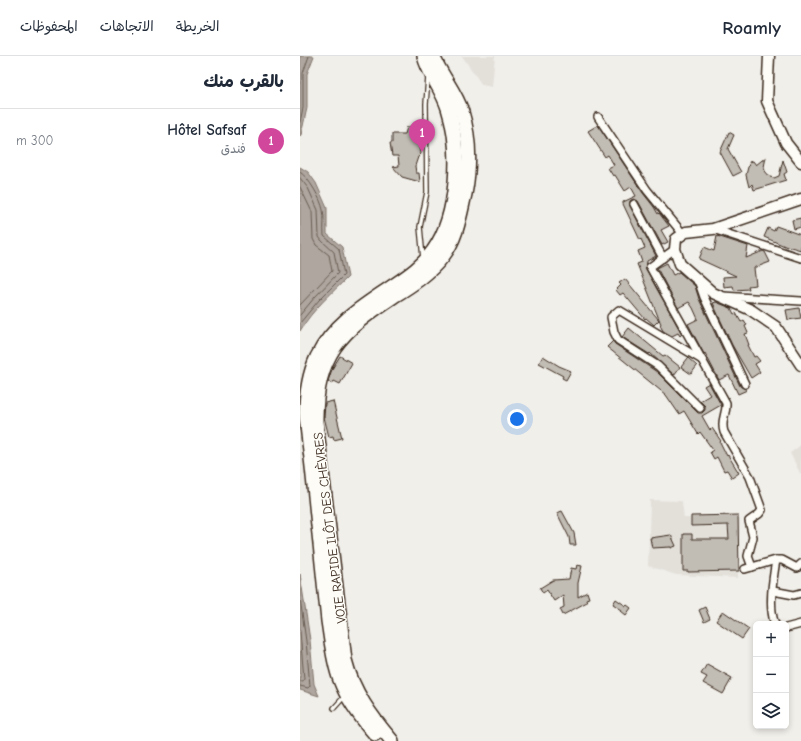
<!DOCTYPE html>
<html lang="ar">
<head>
<meta charset="utf-8">
<style>
  :root { --surface:#fff; --page:#f6f6f7; --text:#1f2937; --muted:#747a83; --line:#e0e1e3; --accent:#b45309 }
  body { margin:0; font-family:"Comic Neue","Playpen Sans Arabic",sans-serif; background:var(--page); color:var(--text); direction:rtl }
  .controls { position:absolute; right:12px; bottom:12px; display:grid; overflow:hidden; border-radius:6px; box-shadow:0 2px 6px #0003 }
  .controls button { width:36px; height:36px; display:grid; place-items:center; padding:0; border:0; border-bottom:1px solid var(--line); background:var(--surface); color:var(--text); font:20px sans-serif }
  .you { position:absolute; left:217px; top:363px; width:14px; height:14px; margin:-10px; border:3px solid #fff; border-radius:50%; background:#1a73e8; box-shadow:0 0 0 6px #1a73e833 }
  .badge { display:grid; place-items:center; width:26px; height:26px; border-radius:50%; background:var(--accent); color:#fff; font-size:13px; font-weight:700 }
  .pin { position:absolute; translate:-50% -33px; filter:drop-shadow(0 1px 2px #0008) }
  .pin::after { content:''; position:absolute; top:21px; width:14px; height:12px; background:inherit; clip-path:polygon(0 0,100% 0,50% 100%) }
  .list { margin:0; padding:0; list-style:none }
  h2 { display:flex; justify-content:space-between; align-items:center; height:52px; margin:0; padding:0 16px; font-size:17px }
  h2 small { font-size:13px; font-weight:400; color:var(--muted) }
  .list li { display:grid; grid-template-columns:26px 1fr auto; gap:12px; align-items:center; box-sizing:border-box; height:64px; padding:0 16px; border-top:1px solid var(--line) }
  .list b { display:block; font-size:15px; white-space:nowrap }
  .list p { margin:0; font-size:13px; white-space:nowrap; color:var(--muted) }
  .list em { font-size:13px; font-style:normal; color:var(--muted) }
  .icon { flex:none; width:22px; height:22px; fill:none; stroke:currentColor; stroke-width:2; stroke-linecap:round; stroke-linejoin:round }
  .map { position:relative; flex:none; width:501px; height:685px; overflow:hidden; direction:ltr }
  header { display:flex; align-items:center; gap:24px; box-sizing:border-box; height:56px; padding:0 20px; background:var(--surface); border-bottom:1px solid var(--line) }
  header strong { font-size:19px }
  nav { display:flex; gap:22px; margin-inline-start:auto; font-size:14px }
  main { display:flex }
  aside { flex:1; background:var(--surface) }
  .map>svg:first-child { display:block }
</style>
</head>
<body>
<header>
<strong>Roamly</strong>
<nav><a>الخريطة</a><a>الاتجاهات</a><a>المحفوظات</a></nav>
</header>
<main>
<div class="map">
<svg width="501" height="685" viewBox="0 0 501 685">
  <rect width="100%" height="100%" fill="#f1efea"/>
  <filter id="ink" filterUnits="userSpaceOnUse"><feTurbulence type="fractalNoise" baseFrequency=".025" numOctaves="2"/><feDisplacementMap in="SourceGraphic" scale="8" xChannelSelector="R" yChannelSelector="G"/><feConvolveMatrix kernelMatrix="1 2 1 2 8 2 1 2 1" color-interpolation-filters="sRGB"/></filter>
  <g filter="url(#ink)">
    <g fill="#e3e0da">
      <path d="M162,0H195L192,31L182,29Z"/>
      <path d="M501,389V419L490,397Z"/>
      <path d="M350,444L382,445L384,462L440,463L438,522L376,519L348,510Z"/>
    </g>
    <g fill="#aea69f" stroke="#80746b">
      <path d="M0,0H14L7,18V52L1,79L0,80Z"/>
      <path d="M0,111L8,116L16,127L27,152V178L42,191L48,221C32,237 12,254 0,275Z"/>
      <path d="M0,518L10,584L14,628L19,640L0,634Z"/>
    </g>
    <g fill="none" stroke-linecap="round" stroke-linejoin="round">
      <g stroke="#695c52" stroke-width="1">
        <path d="M0,66L3,52V17L9,0"/>
        <path d="M0,116C9,122 21,143 23,154C25,162 23,171 24,180L39,193L44,219L19,244L0,267"/>
        <path d="M0,122L8,132L18,154L19,181L22,185L34,196L38,217L15,241L0,259"/>
        <path d="M0,131L12,156L13,183L16,189L29,199L32,215L0,249"/>
        <path d="M0,542L6,585L10,630L8,632L0,630"/>
        <path d="M0,576L4,623L3,625H0"/>
      </g>
    </g>
    <g fill="#c1bcb4" stroke="#3b2a1e">
      <path d="M298,69L343,137L354,151L358,158L359,157L369,170L361,174L368,186L362,189L338,145L334,143L330,145V150L356,200L347,205L346,213L382,278L380,280L378,277L372,280L363,275L360,269L361,268L337,208L342,206L338,195L345,192L341,183L340,184L323,148V146L336,140L331,131L325,135L315,119L313,120L308,112L314,109L308,99L305,101L288,75Z"/>
      <path d="M118,70L121,98L118,101L115,110L116,117H119L120,126L102,121L93,111L99,110L98,100H92L90,87H92V78H105L107,71Z"/>
      <path d="M429,76L434,79L428,93L441,116L433,120L420,96Z"/>
      <path d="M466,101L464,111L465,115L470,121L474,122L479,120L483,104L487,116L484,118L486,124L454,134L452,128L449,131L446,119L448,111L450,109L449,106L453,105L456,109Z"/>
      <path d="M501,162V171L494,173L492,164Z"/>
      <path d="M476,170L501,179V194L487,190V191L464,181L468,172L474,175Z"/>
      <path d="M417,180L448,190L446,202L463,195L465,196L470,206L454,212L456,229L448,230L449,233L434,234L433,230L424,231L423,221L436,220L399,203L404,191L414,195Z"/>
      <path d="M367,207L373,219L379,216L395,230L399,243L440,330L447,334L438,338L429,319L419,324L405,297L404,298L388,268L398,263L393,252L389,246L378,252L357,212Z"/>
      <path d="M325,223L359,264L354,269L346,262L345,263L323,237L320,239L316,234L321,229L319,227Z"/>
      <path d="M416,246L431,252L434,258L436,257L441,266L444,264L447,269L445,270L448,277L445,278L449,289H448L454,301L456,300L460,305L455,308L460,316L451,322L432,289L415,252V251L413,247Z"/>
      <path d="M499,252L501,262L488,264L486,254Z"/>
      <path d="M329,272L363,300L365,299L380,311L374,319L350,297L349,298L322,281Z"/>
      <path d="M313,285L315,288L357,316L398,357H402L405,354V350L400,345L410,339L404,330L409,327L421,349L402,360L410,374L412,372L421,385L420,386L427,400L428,399L439,417L432,422L427,414L424,415L417,401L414,403L410,396L413,394L400,376L398,378L384,355L379,358L366,339L307,291Z"/>
      <path d="M40,300L52,307L40,328L34,325L32,328L28,325L32,313Z"/>
      <path d="M243,300L259,310L271,315L266,324L262,322L263,320L239,307Z"/>
      <path d="M388,302L397,310L391,318L381,311Z"/>
      <path d="M33,345L42,382L34,384L33,380L29,381L24,361L25,347Z"/>
      <path d="M262,455L274,477L276,489H270L269,481L257,457Z"/>
      <path d="M438,459L439,515L388,516V515H383V478H392V483H429L428,469L391,470V460Z"/>
      <path d="M371,479L376,490L371,492V491L352,492L350,482Z"/>
      <path d="M277,509L282,510L278,527V541L287,536L289,542L286,543L287,546L263,559L260,553L264,551L263,539L254,545L247,534L243,537L240,532L253,524L269,523L271,512L276,513Z"/>
      <path d="M316,543L326,550L327,549L331,552L326,559L321,555L322,554L313,548Z"/>
      <path d="M405,551L410,563L404,566L399,554Z"/>
      <path d="M423,555L449,573L442,583L416,565Z"/>
      <path d="M407,608L432,622L423,638L403,627L407,621L401,618Z"/>
    </g>
    <g fill="none" stroke-linecap="round" stroke-linejoin="round">
      <defs>
        <g id="lane">
          <path d="M123,202L120,171L127,136L126,48L128,21"/>
          <path d="M34,652L44,641"/>
        </g>
        <g id="street">
          <path d="M298,61L347,134L383,178"/>
          <path d="M334,148L363,202"/>
          <path d="M413,173L501,202"/>
          <path d="M375,193L350,211L426,347C427,358 420,364 424,376L450,421L462,454L459,458L449,465L453,481L448,500L452,511"/>
          <path d="M398,224L404,241L445,328"/>
          <path d="M423,240L501,245"/>
          <path d="M400,352L358,310L318,284L314,276L311,261L319,254L402,304"/>
          <path d="M445,513L476,504"/>
          <path d="M473,535L494,539L501,537"/>
          <path d="M475,568C468,552 473,522 476,504H482L497,512L501,508"/>
          <path d="M486,572L501,568"/>
        </g>
        <g id="secondary">
          <path d="M469,0L467,45L486,87L501,106"/>
          <path d="M501,143L413,173L386,176L376,183L375,193L380,208L413,237L451,254L476,271L501,309"/>
        </g>
        <g id="highway">
          <path d="M75,678C61,662 48,645 40,624C33,606 31,584 28,565C25,536 22,507 19,478C16,453 14,427 11,402C9,387 7,372 6,357C6,338 9,318 17,301C33,269 61,251 90,232C106,221 122,211 133,195C159,159 161,92 148,52C142,33 129,19 124,0"/>
          <path d="M92,685C71,660 53,636 45,604L16,366C15,299 41,275 94,240C112,229 130,217 143,200C157,182 160,159 165,138C170,112 170,82 162,56C156,36 141,20 133,0"/>
        </g>
      </defs>
      <use href="#lane" stroke="#3b2a1e" stroke-width="6"/>
      <use href="#street" stroke="#3b2a1e" stroke-width="10"/>
      <use href="#secondary" stroke="#3b2a1e" stroke-width="13"/>
      <use href="#highway" stroke="#3b2a1e" stroke-width="16"/>
      <use href="#lane" stroke="#fdfcf7" stroke-width="3.5"/>
      <use href="#street" stroke="#fdfcf7" stroke-width="7"/>
      <use href="#secondary" stroke="#fdfcf7" stroke-width="10"/>
      <use href="#highway" stroke="#fdfcf7" stroke-width="13"/>
    </g>
  </g>
  <g text-anchor="middle" stroke-width="3" stroke-linejoin="round" paint-order="stroke">
    <g font-size="13" fill="#3b2a1e" stroke="#fdfcf7">
      <text transform="translate(29 472) rotate(-97)" y="5">VOIE RAPIDE ILÔT DES CHÈVRES</text>
    </g>
  </g>
</svg>
<div class="controls">
<button>+</button>
<button>−</button>
<button><svg class="icon" aria-label="layers" viewBox="0 0 24 24"><path d="M12 4l9 5-9 5-9-5zM3 14l9 5 9-5"/></svg></button>
</div>
<div class="you"></div>
<div class="pin badge" style="left:122px;top:96px;background:#d1479c">1</div>
</div>
<aside>
<h2>بالقرب منك<small></small></h2>
<ul class="list">
<li><span class="badge" style="background:#d1479c">1</span><div><b>Hôtel Safsaf</b><p>فندق</p></div><em>300 m</em></li>
</ul>
</aside>
</main>
</body>
</html>
